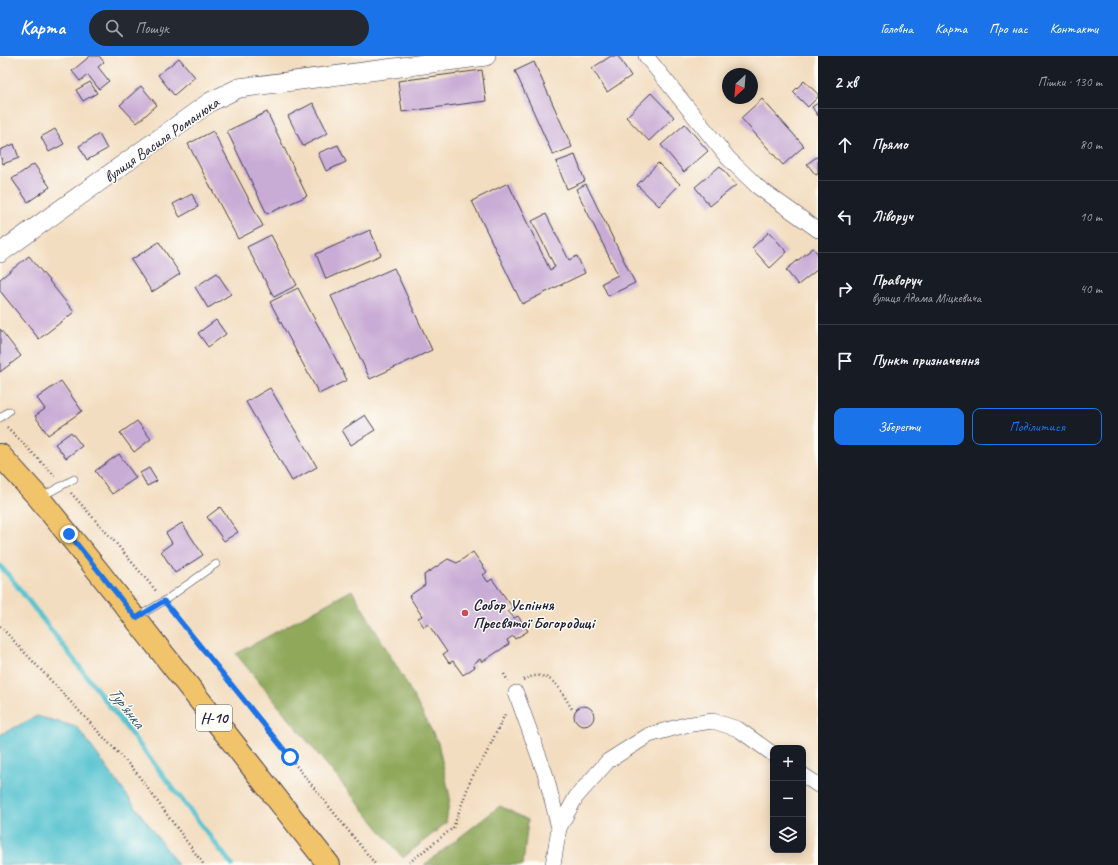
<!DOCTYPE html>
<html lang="uk">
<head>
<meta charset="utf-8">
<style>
  :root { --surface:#171b24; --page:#242831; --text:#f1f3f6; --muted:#9ea1a6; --line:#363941; --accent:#1a73e8 }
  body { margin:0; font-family:Caveat,sans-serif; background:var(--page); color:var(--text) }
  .controls { position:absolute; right:12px; bottom:12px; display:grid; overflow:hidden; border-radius:8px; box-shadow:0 2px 10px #0003 }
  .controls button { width:36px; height:36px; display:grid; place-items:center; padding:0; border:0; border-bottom:1px solid var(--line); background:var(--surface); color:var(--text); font:20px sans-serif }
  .compass { position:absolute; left:722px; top:12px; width:36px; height:36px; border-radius:50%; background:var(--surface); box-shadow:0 2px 10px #0003; rotate:206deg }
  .stop { position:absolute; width:12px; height:12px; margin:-9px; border:3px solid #1a73e8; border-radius:50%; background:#fff }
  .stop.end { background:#1a73e8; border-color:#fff; box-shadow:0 1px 4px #0008 }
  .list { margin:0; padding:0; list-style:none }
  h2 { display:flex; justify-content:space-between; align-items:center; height:52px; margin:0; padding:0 16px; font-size:17px }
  h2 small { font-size:13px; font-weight:400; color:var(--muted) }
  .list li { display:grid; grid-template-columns:26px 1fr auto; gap:12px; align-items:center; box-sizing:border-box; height:72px; padding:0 16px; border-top:1px solid var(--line) }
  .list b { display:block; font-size:15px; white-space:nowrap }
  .list p { margin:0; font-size:13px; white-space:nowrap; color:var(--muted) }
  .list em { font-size:13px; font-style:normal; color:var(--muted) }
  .actions { display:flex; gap:8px; padding:12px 16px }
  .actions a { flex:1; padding:9px 0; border:1px solid var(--accent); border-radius:8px; text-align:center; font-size:14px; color:var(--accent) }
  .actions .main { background:var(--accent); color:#fff }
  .icon { flex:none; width:22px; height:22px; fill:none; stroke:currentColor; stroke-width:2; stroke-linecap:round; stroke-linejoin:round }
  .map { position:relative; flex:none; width:818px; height:809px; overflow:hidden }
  header { display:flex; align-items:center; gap:24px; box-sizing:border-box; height:56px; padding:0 20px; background:var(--accent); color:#fff }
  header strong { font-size:19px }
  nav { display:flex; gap:22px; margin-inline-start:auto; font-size:14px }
  .search { width:280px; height:36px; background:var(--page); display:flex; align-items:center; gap:10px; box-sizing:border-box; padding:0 14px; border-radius:22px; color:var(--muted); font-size:15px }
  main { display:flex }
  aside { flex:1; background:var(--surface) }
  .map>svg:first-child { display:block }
</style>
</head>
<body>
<header>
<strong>Карта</strong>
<div class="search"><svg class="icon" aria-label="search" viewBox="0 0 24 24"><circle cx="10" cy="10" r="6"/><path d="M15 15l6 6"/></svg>Пошук</div>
<nav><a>Головна</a><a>Карта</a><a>Про нас</a><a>Контакти</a></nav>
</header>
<main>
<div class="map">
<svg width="818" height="809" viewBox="0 0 818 809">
  <rect width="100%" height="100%" fill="#fdfcf7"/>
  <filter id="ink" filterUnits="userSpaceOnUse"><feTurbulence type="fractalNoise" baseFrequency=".025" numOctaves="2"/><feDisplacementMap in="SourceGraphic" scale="8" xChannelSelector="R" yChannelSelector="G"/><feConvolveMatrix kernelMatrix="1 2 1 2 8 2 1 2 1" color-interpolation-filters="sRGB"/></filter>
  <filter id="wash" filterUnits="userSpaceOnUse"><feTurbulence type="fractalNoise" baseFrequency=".012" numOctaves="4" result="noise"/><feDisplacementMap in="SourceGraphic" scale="16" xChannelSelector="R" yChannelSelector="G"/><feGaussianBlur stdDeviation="0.9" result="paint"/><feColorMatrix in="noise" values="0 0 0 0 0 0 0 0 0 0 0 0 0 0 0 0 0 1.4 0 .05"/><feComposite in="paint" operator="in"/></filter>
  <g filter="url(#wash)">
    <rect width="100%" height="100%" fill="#f3ddc0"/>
    <g fill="#8fa85a" stroke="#58654a">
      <path d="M352,534L408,630L438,687L450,741L446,767L403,802L236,598Z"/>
      <path d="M500,750L528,764L523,809H424Z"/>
    </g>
    <path fill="#57c3d0" stroke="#3c7286" d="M37,660L77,671L178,809H0V679Z"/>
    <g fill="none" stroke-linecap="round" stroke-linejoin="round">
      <path stroke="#57c3d0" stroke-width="5" d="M0,510L11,522L232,809"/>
    </g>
    <g id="blocks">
      <g fill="#c9acd5">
        <path d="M90,0H99L104,6L98,11L109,25L99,33L88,19L80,25L72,15Z"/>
        <path d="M611,0H618L631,20L607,36L592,12Z"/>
        <path d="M179,2L195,21L174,39L158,19Z"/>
        <path d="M534,6L572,91L553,99L515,15Z"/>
        <path d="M482,14L486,45L402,56L398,25Z"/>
        <path d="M804,25L818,38V41L808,51L793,36Z"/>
        <path d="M90,26L97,37L83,45L76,34Z"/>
        <path d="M141,30L157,49L137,67L120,49Z"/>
        <path d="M651,37L674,61L649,85L626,61Z"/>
        <path d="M762,43L804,90L783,109L741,62Z"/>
        <path d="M313,47L328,77L303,90L288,60Z"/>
        <path d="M818,47V60L812,51Z"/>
        <path d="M267,56L307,140L267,158L227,75Z"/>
        <path d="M685,68L708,95L684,116L661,89Z"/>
        <path d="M55,73L64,88L49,96L41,81Z"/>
        <path d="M213,75L263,170L238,183L188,88Z"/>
        <path d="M99,78L107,93L87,104L79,90Z"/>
        <path d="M14,88L19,102L3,108L0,99V94Z"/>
        <path d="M338,89L346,106L326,115L318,97Z"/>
        <path d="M575,99L585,125L567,133L556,106Z"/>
        <path d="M818,100V118L816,119L807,108Z"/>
        <path d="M658,107L680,128L659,150L637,129Z"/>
        <path d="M34,108L50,131L28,146L12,123Z"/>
        <path d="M720,110L736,129L710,150L695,131Z"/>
        <path d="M508,127L550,214L555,211L532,165L546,158L569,204L577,200L585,217L522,248L472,145Z"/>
        <path d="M586,128L635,227L608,240L602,227L618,219L576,133Z"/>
        <path d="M192,138L198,151L180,161L173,148Z"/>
        <path d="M370,174L381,199L326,223L316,198Z"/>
        <path d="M769,176L787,196L770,212L752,192Z"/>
        <path d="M271,179L297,229L274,241L247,191Z"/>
        <path d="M159,186L180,218L152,236L131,204Z"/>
        <path d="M813,192L818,198V213L798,229L786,214Z"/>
        <path d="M29,200L74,256L39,283L0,235V223Z"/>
        <path d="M394,212L432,294L370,323L331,240Z"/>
        <path d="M217,217L231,238L208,252L195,231Z"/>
        <path d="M298,232L347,324L319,338L270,246Z"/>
        <path d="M216,264L226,278L208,291L198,277Z"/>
        <path d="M0,273L21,300L0,316Z"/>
        <path d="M61,325L82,355L48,379L35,360L45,353L37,342Z"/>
        <path d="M270,332L317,411L292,425L246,346Z"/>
        <path d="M365,359L375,374L351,389L342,374Z"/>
        <path d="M137,365L151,383L134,396L120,377Z"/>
        <path d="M71,376L82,390L66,402L55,388Z"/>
        <path d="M119,398L136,422L112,438L95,415Z"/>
        <path d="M149,412L157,425L147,430L140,417Z"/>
        <path d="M220,451L238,476L224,485L207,461Z"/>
        <path d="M182,467L203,499L175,517L161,495L172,487L166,477Z"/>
        <path d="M473,496L487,516L483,519L488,526L492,523L513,552L508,555L514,562L518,560L528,575L515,583L513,580L507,584L509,588L482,606L480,603L473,608L475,611L463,619L453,605L449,607L443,598L447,596L428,568L424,571L418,562L422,560L409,540L425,529L424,519L448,503L457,507Z"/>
        <circle cx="584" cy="660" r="10"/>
      </g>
    </g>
  </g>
  <g filter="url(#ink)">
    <use href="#blocks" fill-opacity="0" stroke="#413e4f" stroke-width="1"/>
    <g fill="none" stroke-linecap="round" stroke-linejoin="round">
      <defs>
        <g id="service">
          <path d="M0,362L9,355"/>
          <path d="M41,441L74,423"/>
          <path d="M137,561L164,545L216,508"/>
        </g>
        <g id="minor">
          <path d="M646,0L728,102L758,131L818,174"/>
          <path d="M516,637L546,720L559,772L553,809"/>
          <path d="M803,719L818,729"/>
          <path d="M559,772L576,741L608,705L649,679L685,669L713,665L738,673L773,698"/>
        </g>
        <path id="tertiary" d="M0,197L210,46L239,32L486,0"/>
        <path id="primary" d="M0,399L39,442L98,515L329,809"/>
      </defs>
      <use href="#service" stroke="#413e4f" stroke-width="8"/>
      <use href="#minor" stroke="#413e4f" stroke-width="16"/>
      <use href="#tertiary" stroke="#413e4f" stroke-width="20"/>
      <use href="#primary" stroke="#413e4f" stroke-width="24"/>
      <g stroke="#413e4f" stroke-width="2.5" stroke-dasharray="1 3" stroke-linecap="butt">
        <path d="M7,371L55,420"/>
        <path d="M71,437L114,485L157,536"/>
        <path d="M171,554L376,809"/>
        <path d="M0,570L135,715L204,809"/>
        <path d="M504,618L508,625"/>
        <path d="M523,624C551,610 560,634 572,653"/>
        <path d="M406,809L453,772L471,723L486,698L506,656"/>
      </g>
      <use href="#service" stroke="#fff" stroke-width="7"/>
      <use href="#minor" stroke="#fff" stroke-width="15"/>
      <use href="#tertiary" stroke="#fff" stroke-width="19"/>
      <use href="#primary" stroke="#f1c36a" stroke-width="22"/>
    </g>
  </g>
  <g fill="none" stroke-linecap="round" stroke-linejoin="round" filter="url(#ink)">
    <path stroke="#1a73e8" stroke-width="5" d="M69,478L136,562L164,545L290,701"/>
  </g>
  <circle fill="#d1495b" stroke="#fdfcf7" stroke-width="1.5" cx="465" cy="557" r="4"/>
  <g text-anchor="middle" stroke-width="3" stroke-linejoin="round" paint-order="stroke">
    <rect fill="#fdfcf7" stroke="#646373" stroke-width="1" x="196" y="649" width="36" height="26" rx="3"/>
    <g font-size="15" font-weight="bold" fill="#22223b">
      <text x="214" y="667">Н-10</text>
    </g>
    <g font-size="16" fill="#22223b" stroke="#fdfcf7">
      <text transform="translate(161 83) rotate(-35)" y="6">вулиця Василя Романюка</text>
    </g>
    <g font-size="16" font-weight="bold" fill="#22223b" stroke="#fdfcf7" text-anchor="start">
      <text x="473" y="554">Собор Успіння<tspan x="473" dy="18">Пресвятої Богородиці</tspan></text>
    </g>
    <g font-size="17" font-style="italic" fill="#355a6f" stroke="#fdfcf7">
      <text transform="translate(127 651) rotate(52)" y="6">Тур'янка</text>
    </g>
  </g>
</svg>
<div class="controls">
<button>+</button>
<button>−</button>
<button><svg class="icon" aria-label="layers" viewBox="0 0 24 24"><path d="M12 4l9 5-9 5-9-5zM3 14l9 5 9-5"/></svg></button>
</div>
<svg class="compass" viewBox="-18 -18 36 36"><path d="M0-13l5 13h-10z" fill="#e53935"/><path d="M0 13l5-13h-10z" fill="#9ea1a6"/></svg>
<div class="stop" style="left:290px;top:701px"></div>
<div class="stop end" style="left:69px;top:478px"></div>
</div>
<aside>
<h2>2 хв<small>Пішки · 130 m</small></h2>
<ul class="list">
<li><svg class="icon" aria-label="ahead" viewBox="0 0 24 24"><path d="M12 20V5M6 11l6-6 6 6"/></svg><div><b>Прямо</b></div><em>80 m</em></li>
<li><svg class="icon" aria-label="left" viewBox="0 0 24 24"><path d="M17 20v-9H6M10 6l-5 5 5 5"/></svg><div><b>Ліворуч</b></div><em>10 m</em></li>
<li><svg class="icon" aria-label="right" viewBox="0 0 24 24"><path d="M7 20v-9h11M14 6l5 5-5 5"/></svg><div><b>Праворуч</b><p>вулиця Адама Міцкевича</p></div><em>40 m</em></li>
<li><svg class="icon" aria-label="arrive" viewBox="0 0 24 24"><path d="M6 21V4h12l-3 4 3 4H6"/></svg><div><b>Пункт призначення</b></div></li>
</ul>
<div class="actions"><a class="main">Зберегти</a><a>Поділитися</a></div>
</aside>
</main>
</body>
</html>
